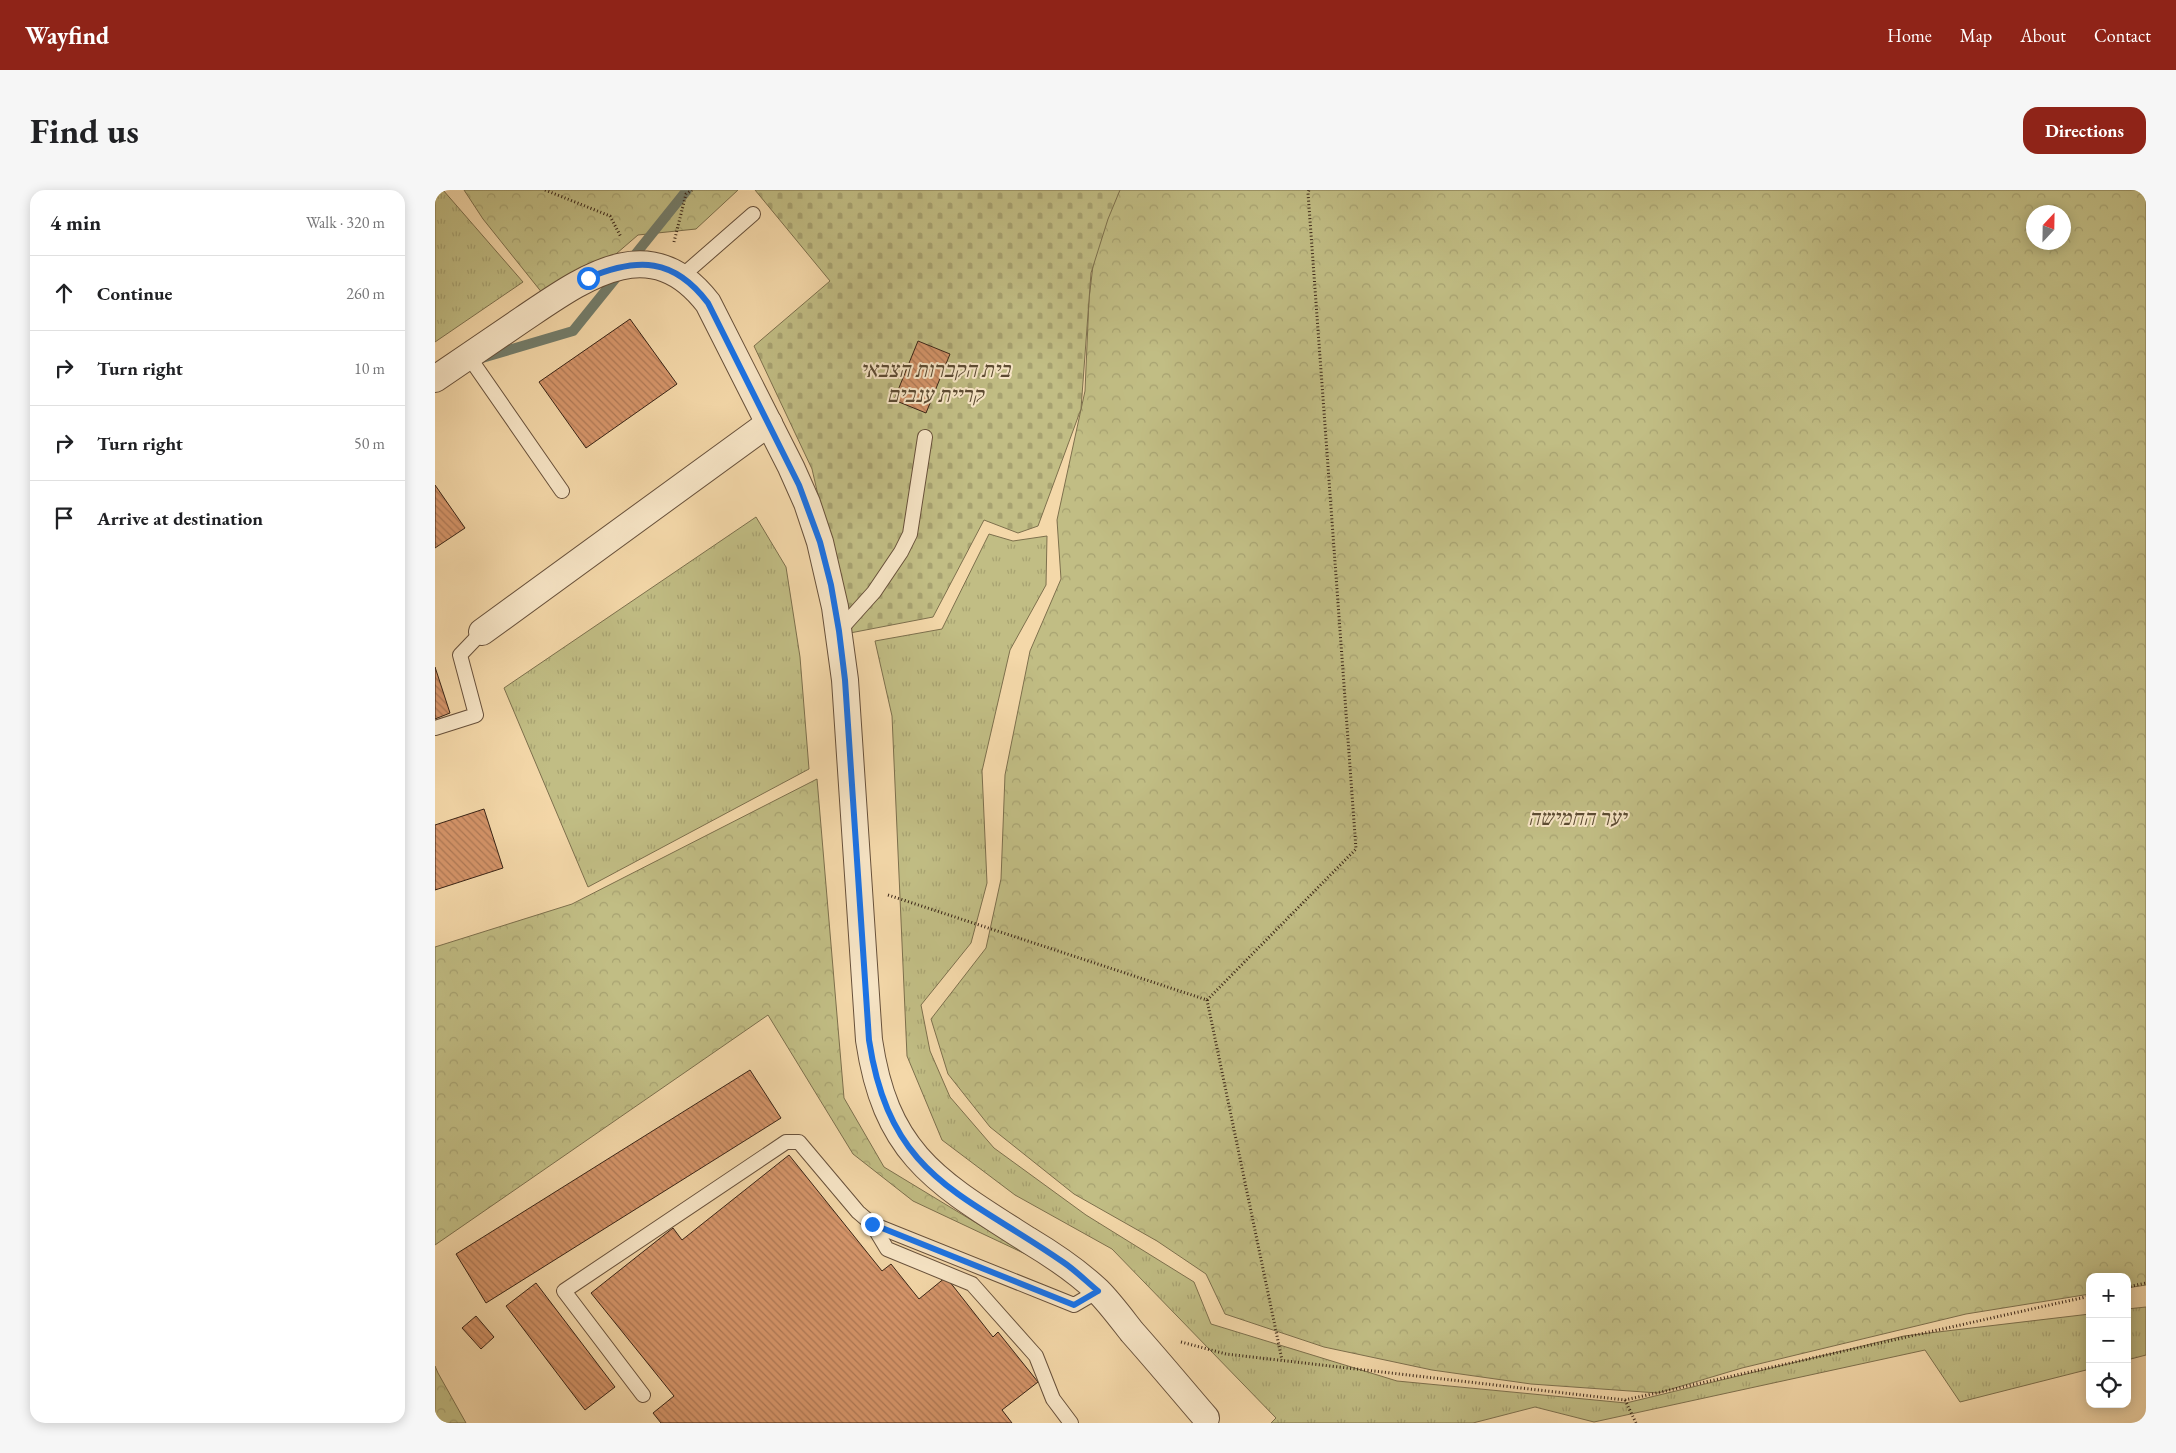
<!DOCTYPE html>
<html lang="en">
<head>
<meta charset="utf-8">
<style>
  :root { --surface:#fff; --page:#f6f6f6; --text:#202124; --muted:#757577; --line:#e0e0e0; --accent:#8f2418 }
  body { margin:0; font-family:"EB Garamond","Frank Ruhl Libre",serif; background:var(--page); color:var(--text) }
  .controls { position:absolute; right:15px; bottom:15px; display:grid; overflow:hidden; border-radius:10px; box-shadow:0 2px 12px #0003 }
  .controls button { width:45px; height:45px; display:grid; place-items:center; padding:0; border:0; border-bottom:1px solid var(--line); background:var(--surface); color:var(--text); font:25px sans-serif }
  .compass { position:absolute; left:1591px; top:15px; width:45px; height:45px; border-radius:50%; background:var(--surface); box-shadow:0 2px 12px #0003; rotate:22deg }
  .stop { position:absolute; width:15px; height:15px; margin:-11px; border:4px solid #1a73e8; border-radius:50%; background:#fff }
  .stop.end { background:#1a73e8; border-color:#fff; box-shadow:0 1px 5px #0008 }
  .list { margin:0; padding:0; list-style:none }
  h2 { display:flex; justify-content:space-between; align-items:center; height:65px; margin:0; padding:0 20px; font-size:21px }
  h2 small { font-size:16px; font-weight:400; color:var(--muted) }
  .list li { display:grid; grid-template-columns:32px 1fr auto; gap:15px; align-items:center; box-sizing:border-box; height:75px; padding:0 20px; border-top:1px solid var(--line) }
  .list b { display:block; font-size:19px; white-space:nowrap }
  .list em { font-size:16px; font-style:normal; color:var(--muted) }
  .icon { flex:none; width:28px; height:28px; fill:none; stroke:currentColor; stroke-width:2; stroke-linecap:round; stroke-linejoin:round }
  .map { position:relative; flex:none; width:1711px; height:1233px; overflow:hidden; border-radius:15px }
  header { display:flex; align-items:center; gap:30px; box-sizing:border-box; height:70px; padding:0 25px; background:var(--accent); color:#fff }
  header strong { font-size:24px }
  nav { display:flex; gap:28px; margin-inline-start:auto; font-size:18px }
  .intro { display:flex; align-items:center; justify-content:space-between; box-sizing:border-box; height:120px; padding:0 30px }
  h1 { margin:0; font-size:35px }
  .button { padding:12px 22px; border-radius:15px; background:var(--accent); color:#fff; font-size:18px; font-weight:700 }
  main { display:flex; gap:30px; padding:0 30px }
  aside { flex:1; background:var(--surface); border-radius:15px; box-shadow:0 2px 12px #0003 }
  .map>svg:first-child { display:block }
</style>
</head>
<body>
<header>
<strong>Wayfind</strong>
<nav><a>Home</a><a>Map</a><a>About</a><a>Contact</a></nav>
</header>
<div class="intro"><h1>Find us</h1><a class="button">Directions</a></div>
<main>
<aside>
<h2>4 min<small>Walk · 320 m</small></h2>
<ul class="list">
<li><svg class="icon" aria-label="ahead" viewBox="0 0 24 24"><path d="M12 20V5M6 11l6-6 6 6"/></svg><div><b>Continue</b></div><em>260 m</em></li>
<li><svg class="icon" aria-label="right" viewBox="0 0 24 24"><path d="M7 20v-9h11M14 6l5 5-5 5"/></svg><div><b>Turn right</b></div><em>10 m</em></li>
<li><svg class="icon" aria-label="right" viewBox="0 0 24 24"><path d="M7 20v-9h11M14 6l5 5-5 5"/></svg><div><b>Turn right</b></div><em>50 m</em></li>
<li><svg class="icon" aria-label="arrive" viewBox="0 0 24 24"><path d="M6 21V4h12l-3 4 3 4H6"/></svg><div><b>Arrive at destination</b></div></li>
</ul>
</aside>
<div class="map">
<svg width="1711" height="1233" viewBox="0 0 1711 1233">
  <defs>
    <pattern id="grass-tufts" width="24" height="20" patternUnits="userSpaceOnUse" patternTransform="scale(1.25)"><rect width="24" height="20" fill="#c1bd84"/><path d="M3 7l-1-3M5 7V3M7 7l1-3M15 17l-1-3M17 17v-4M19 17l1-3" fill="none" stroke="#a7a271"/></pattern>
    <pattern id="forest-crowns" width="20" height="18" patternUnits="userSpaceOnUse" patternTransform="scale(1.25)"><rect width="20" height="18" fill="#c1bd84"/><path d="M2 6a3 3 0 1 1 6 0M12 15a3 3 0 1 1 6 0" fill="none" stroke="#a7a271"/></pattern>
    <pattern id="cemetery-stones" width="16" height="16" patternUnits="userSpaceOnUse" patternTransform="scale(1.25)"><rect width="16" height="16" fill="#c1bd84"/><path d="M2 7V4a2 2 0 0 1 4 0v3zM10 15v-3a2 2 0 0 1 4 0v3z" fill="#a7a271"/></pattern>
    <pattern id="building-back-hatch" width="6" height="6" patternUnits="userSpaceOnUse" patternTransform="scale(1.25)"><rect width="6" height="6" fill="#d5956a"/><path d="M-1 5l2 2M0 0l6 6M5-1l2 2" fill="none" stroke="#ae7956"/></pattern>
  </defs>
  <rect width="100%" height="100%" fill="#f4d8a9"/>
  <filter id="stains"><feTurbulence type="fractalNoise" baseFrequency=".004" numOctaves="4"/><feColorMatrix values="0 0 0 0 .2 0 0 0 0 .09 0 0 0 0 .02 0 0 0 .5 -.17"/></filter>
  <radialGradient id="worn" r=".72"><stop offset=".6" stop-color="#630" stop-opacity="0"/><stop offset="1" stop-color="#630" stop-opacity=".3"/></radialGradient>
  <g fill="url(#grass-tufts)" stroke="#7d704d">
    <path d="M0,0H8L88,92L0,152Z"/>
    <path d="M321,327L351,377L365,467L374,579L153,697L69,498Z"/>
    <path d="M554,344L578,351L612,346L611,395L575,460L547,581L552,693L536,753L486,815L495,861L515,907L559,958L651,1025L759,1092L776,1134L962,1191L1191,1213L1469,1146L1655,1124V1179L1525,1212L1490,1160L1159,1232L1100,1217L1038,1233H836L841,1228L677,1059L580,1005L507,950L472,866L457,526L440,451L507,439Z"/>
    <path d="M1711,1117V1165L1692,1170V1119Z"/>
  </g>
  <g fill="url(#forest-crowns)" stroke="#7d704d" fill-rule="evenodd">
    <path d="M29,0H303L261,39L203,45L174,70L108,104L48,29Z"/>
    <path d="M667,0H1711V1095L1692,1098V1087H1655V1104L1531,1124L1307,1178L1223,1203L1096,1194L997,1180L889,1157L790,1124L771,1084L722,1051L639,1004L555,937L513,884L496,829L551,758L566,689L570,585L595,461L626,389L622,330L650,201L654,109ZM1598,22H1628V52H1598Z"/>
    <path d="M382,589L409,908L449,977L599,1068L478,1011L418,964L333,825L0,1055V757L137,714Z"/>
    <path d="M0,1176L3,1183L31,1233H0Z"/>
  </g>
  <path fill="url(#cemetery-stones)" stroke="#7d704d" d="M320,0H685L673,29L656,83L646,219L603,336L583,343L549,330L498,427L415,443L377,279L319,156L395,91Z"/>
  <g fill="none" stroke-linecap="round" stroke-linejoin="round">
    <g stroke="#747e6c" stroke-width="10">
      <path d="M195,71L252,0"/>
      <path d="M47,168L138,141L184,84"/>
    </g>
  </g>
  <g fill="url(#building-back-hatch)" stroke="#392416">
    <path d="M195,129L242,194L151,258L104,192Z"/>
    <path d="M483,151L515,164L491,223L459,210Z"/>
    <path d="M0,295L30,338L0,358Z"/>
    <path d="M0,477L15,523L0,529Z"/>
    <path d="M49,619L68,678L0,700V635Z"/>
    <path d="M315,880L346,928L51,1113L21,1064Z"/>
    <path d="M354,965L447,1081L456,1074L484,1109L511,1087L558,1147L563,1142L603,1192L567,1220L577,1233H226L218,1223L239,1206L156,1103L238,1038L247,1050Z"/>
    <path d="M101,1093L180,1197L150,1220L71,1116Z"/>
    <path d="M41,1126L59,1147L46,1159L27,1138Z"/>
  </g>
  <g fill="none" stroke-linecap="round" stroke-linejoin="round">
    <defs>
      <g id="service">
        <path d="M247,86L318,24"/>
        <path d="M34,167L127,301"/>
        <path d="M404,441L439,402L466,362L475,344L490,247"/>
        <path d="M0,538L41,525L25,465L47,442"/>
        <path d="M437,1034L452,1059L537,1094L601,1166L618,1209L636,1233"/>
        <path d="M208,1205L129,1101L351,952H364L423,1022L437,1034L639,1115L663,1101"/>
      </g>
      <g id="minor">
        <path d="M0,189C29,169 59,149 88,129C149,88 215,38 273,113L356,277L372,313L385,352L400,417L410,490L434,850C451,965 502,992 593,1050C618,1065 642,1081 663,1101C675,1113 686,1128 697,1142C722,1170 746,1199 771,1228"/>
        <path d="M47,442L334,233"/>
      </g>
    </defs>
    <use href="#service" stroke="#68513b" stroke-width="16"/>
    <use href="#minor" stroke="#68513b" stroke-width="28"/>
    <g stroke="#392416" stroke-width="3" stroke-dasharray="1 2.5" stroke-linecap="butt">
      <path d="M110,0L175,26L186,47"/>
      <path d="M239,52L251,4L257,0"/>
      <path d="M453,705L772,810L921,659L873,3L874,0"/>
      <path d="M772,810L847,1170"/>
      <path d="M1692,1097L1711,1093"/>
      <path d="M746,1152L791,1164L1190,1210L1655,1106"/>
      <path d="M1190,1210L1201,1233"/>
    </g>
    <use href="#service" stroke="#f8e6c7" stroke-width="14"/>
    <use href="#minor" stroke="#f8e6c7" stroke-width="26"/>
  </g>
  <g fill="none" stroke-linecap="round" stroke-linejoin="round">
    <path stroke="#1a73e8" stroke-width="6" d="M153,88C203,67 239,68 273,113L364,295L385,352L396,395L404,441L410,490L434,850C455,988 527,1002 628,1072C640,1080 652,1092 663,1101L639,1115L437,1034"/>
  </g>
  <g text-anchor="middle" stroke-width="4" stroke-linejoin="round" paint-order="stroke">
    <g font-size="22" font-style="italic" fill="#5b4a32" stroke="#f8e6c7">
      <text x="500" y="187">בית הקברות הצבאי<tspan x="500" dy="25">קריית ענבים</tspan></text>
      <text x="1142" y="635">יער החמישה</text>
    </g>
  </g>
  <rect width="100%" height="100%" filter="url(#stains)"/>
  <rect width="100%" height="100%" fill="url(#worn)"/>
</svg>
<div class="controls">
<button>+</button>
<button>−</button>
<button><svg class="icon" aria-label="locate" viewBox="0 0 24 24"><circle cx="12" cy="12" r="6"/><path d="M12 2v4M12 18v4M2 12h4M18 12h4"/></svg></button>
</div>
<svg class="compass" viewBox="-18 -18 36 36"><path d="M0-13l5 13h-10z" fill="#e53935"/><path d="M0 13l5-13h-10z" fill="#757577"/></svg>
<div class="stop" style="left:153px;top:88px"></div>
<div class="stop end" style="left:437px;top:1034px"></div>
</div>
</main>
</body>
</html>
